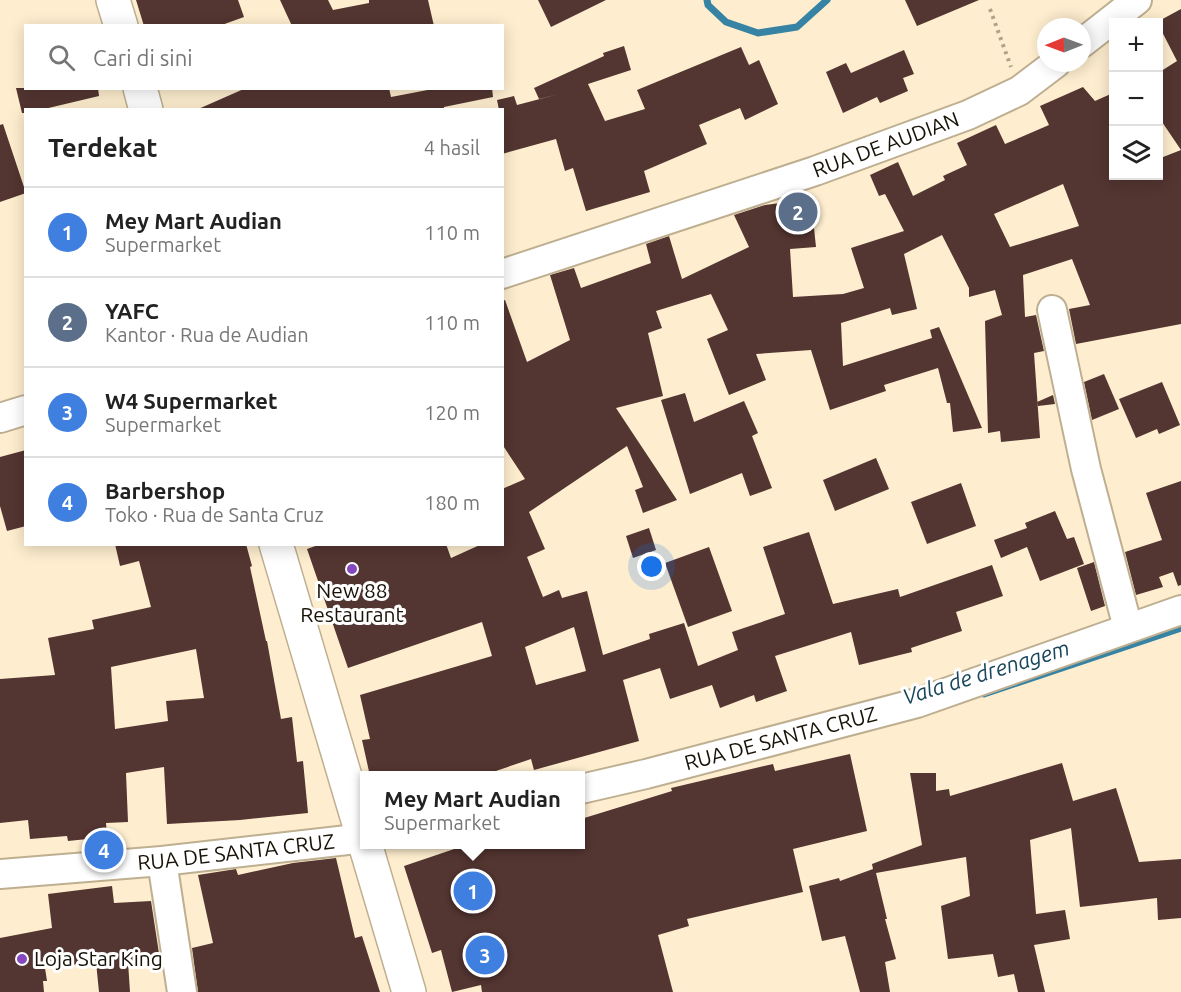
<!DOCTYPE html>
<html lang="id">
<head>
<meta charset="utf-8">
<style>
  :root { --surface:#fff; --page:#f6f6f6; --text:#222; --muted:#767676; --line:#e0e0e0; --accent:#d93025 }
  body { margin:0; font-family:Ubuntu,sans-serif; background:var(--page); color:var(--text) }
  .controls { position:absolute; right:18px; top:18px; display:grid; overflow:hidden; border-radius:0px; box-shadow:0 3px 15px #0003 }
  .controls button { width:54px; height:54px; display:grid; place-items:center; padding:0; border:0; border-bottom:2px solid var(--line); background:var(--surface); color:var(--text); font:30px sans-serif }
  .compass { position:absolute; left:1037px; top:18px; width:54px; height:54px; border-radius:50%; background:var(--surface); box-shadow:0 3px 15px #0003; rotate:269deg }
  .you { position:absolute; left:652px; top:567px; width:21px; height:21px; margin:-15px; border:4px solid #fff; border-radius:50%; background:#1a73e8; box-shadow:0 0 0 9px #1a73e833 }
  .badge { display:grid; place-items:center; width:39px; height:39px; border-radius:50%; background:var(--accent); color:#fff; font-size:20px; font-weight:700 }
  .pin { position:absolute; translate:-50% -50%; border:3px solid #fff; box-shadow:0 2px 6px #0006 }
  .popup { position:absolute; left:360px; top:771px; width:225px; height:78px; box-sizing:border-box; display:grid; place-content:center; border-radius:0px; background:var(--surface); filter:drop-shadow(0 2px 4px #0005); font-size:20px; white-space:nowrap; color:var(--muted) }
  .popup b { font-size:22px; color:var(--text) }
  .popup::after { content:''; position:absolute; left:50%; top:100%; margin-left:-12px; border:12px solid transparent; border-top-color:var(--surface) }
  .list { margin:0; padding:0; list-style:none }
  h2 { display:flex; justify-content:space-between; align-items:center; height:78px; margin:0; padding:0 24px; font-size:26px }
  h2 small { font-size:20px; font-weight:400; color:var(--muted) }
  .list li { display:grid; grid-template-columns:39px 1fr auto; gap:18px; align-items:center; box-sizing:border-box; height:90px; padding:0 24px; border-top:2px solid var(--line) }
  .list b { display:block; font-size:22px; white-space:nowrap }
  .list p { margin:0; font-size:20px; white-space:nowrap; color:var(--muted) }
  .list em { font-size:20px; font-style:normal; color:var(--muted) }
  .icon { flex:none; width:33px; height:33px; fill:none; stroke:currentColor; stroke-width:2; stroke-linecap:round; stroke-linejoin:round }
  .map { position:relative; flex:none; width:1181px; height:992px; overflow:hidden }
  .search { position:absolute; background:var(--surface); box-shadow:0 3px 15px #0003; left:24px; top:24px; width:480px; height:66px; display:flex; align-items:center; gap:15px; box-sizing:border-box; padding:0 21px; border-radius:0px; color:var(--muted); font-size:22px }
  .panel { position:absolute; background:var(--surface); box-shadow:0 3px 15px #0003; left:24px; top:108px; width:480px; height:438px; border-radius:0px }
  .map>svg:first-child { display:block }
</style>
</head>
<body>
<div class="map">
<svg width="1181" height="992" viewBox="0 0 1181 992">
  <rect width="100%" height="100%" fill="#feeecf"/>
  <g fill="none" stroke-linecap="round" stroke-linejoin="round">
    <g stroke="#3683a4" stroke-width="7">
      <path d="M707,0L708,5L726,22L758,33L797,27L827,0"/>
      <path d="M984,694L1181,628"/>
    </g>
  </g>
  <g fill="#533531" fill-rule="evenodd">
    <path d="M136,0H238L244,17L219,26H144Z"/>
    <path d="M280,0H328L333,10L369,3V0H428L434,26H292Z"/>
    <path d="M538,0H606L551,27Z"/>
    <path d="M905,0H979L917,26Z"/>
    <path d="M1181,9V324L1076,344L1069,309L1090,305L1072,259L1023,275L1025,317L1036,315L1044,351L1034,353L1040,438L1001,442L1000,431L988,433L985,321L1002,315L995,290L969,297V288L942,235L904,254L917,309L892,315L890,308L841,323L843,366L932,338L930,330L939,327L982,428L953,432L950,403H947L938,368L884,385L886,391L830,410L811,350L756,354L766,380L729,395L707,339L728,330L711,294L656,311L662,328L648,333L663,396L616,408L677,500L643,513L635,490L643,487L627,446L529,512L545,549L527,557L543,597L559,590L562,598L587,591L603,655L650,639L649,634L684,623L698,666L738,650L732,632L785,614L763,547L809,532L833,604L898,589L900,597L992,565L1003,596L956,612L962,631L911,648L912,652L859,665L851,632L775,656L787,691L756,702L754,695L720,708L712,685L670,699L660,668L623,680L639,741L534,770L531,759L481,776H370L362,740L370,739L360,695L492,656L482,622L348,668L307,549L321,544H446L451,558L482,544H502V489L525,479L502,444V301L505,300L527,362L570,340L550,275L574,268L581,288L651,263L646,244L669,236L682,279L749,247L734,215L765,205L811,199L816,247L790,249L793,297L843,294L864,288L851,248L904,231L885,194L879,196L870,175L898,162L913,196L945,180L943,176L967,165L957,143L996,125L1005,144L1049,125L1040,106L1083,87L1095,101L1113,93V176H1158V159L1181,150L1158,116V73L1177,61L1157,22ZM1063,184L1079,226L1010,247L994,214ZM574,627L586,671L536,685L525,647Z"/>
    <path d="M624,46L631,70L588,84L605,121L645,109L637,90L741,47L749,65L759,60L778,104L745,120L740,108L699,125L707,144L644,171L650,192L586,211L573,168L565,171L556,139L502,154V110H499L497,100L514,96L517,105L559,94L539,99L534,88L604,56L603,53Z"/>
    <path d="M904,50L914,74L903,78L908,91L880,103L877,97L843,113L826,72L846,63L851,73Z"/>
    <path d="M16,88H98L99,96L40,110H26V113H22Z"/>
    <path d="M246,88H389L391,97L438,88H492L493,97L444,107V110H196Z"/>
    <path d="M3,124L26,193L0,202V125Z"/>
    <path d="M1104,374L1119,409L1092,420L1084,382Z"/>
    <path d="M1162,382L1180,425L1159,434L1157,429L1136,438L1119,399Z"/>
    <path d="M685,393L694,422L744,401L758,433L752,436L772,488L750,496L742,473L690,494L661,400Z"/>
    <path d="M1053,395L1055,404L1038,406L1037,402Z"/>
    <path d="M26,450V526L7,531L0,506V457Z"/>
    <path d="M876,458L889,489L835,511L823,480Z"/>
    <path d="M1181,481V585L1178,586L1173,572L1159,577L1163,587L1136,595L1125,552L1162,540L1146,493Z"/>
    <path d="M961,483L976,526L927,544L911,502Z"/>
    <path d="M1055,511L1067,539L1074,537L1084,564L1040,581L1027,547L1001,558L994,540L1027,528L1025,523Z"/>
    <path d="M649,528L656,550L633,558L626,536Z"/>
    <path d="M115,544H246L252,566L250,567L266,641H267L281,719L292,717L297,762L303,761L308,813L240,820L167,824L164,767L126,773L128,822L106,823L107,837L68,841L67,836L30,839L28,820L0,823V679L55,675L48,638L94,629L92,620L151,607L139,561L120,566ZM196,649L204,698L166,701L168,721L115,729L111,667Z"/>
    <path d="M709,547L732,611L688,627L665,563Z"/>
    <path d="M1094,562L1105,606L1091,611L1077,568Z"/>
    <path d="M850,754L867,831L793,849L803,892L687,919L689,926L658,935L673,992H482L481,985L452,992L441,950L432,953L404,866L469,844H581V819L672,791L671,788L773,764L775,771Z"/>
    <path d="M1062,763L1073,801L1116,788L1139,862L1181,859V918L1158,920L1157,898L1080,907L1071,828L1030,840L1036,914L1065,910L1070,939L1034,945L1045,992H1018L1014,974L998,977L993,954L948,959L941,906L970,896L966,857L876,873L887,919H885L896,959L885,962L890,992H860L845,936L822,941L809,886L839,878L840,881L873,869L872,864L922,845L910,773H936V791L949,789L950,796Z"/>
    <path d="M336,858L355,938L362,936L380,992H198L192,948L213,943L198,875L236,869L238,875L293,863Z"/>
    <path d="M112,886L114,903L151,901L160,960L128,962L130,992H99L96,962L45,968L47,981H43L44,992H0V938L52,928L48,894Z"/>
  </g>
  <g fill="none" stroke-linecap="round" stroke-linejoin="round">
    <defs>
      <g id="minor">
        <path d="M1082,43L1137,0"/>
        <path id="s1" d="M502,274L815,171L968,115L1019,91L1056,63"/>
        <path d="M1052,310L1086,469L1128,628"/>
        <path d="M0,418L26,410"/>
        <path id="s2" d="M581,789L646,774L917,703L1181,610"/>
        <path d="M162,861L182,992"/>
        <path id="s3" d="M0,874L162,861L365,838"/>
      </g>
      <g id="major">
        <path d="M113,0L121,26"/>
        <path d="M140,88L146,110"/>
        <path d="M276,544L409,992"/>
      </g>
    </defs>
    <use href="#minor" stroke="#beaf91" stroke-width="32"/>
    <use href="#major" stroke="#beaf91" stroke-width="36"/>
    <path stroke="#b0a38b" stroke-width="4" stroke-dasharray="3 4.5" stroke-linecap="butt" d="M990,9L1011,67"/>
    <use href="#minor" stroke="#fff" stroke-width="28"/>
    <use href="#major" stroke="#fff" stroke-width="33"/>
  </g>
  <g fill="#8548be" stroke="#fff" stroke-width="2">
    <circle cx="352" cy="569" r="6"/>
    <circle cx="22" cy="959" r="6"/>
  </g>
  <g text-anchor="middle" stroke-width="6" stroke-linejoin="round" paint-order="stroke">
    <g font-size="21" fill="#181207" stroke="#fff">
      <text dy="7" stroke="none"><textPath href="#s1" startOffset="405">RUA DE AUDIAN</textPath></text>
      <text dy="7" stroke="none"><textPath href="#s2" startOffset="206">RUA DE SANTA CRUZ</textPath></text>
      <text dy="7" stroke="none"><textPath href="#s3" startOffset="237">RUA DE SANTA CRUZ</textPath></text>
    </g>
    <g font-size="21" fill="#181207" stroke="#fff">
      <text x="352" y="598">New 88<tspan x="352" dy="24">Restaurant</tspan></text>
      <text x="34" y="966" text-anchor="start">Loja Star King</text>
    </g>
    <g font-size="22" font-style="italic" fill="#18465c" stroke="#fff">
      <text transform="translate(986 672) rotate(-17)" y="8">Vala de drenagem</text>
    </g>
  </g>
</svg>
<div class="controls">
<button>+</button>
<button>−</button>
<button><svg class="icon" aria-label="layers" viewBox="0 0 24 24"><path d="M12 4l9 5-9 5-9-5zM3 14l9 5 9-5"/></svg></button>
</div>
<svg class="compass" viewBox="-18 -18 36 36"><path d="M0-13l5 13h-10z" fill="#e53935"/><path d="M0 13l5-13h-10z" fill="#767676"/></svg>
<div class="you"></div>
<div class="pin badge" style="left:473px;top:891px;background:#3f7fe0">1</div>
<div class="popup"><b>Mey Mart Audian</b>Supermarket</div>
<div class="pin badge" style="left:798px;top:212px;background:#5c6f8a">2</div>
<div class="pin badge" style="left:485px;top:955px;background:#3f7fe0">3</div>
<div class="pin badge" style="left:104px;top:850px;background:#3f7fe0">4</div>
<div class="search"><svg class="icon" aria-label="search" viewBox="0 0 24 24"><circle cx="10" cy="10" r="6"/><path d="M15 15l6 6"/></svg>Cari di sini</div>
<section class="panel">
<h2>Terdekat<small>4 hasil</small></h2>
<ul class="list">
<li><span class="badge" style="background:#3f7fe0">1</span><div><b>Mey Mart Audian</b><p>Supermarket</p></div><em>110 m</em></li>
<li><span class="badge" style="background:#5c6f8a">2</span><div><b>YAFC</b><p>Kantor · Rua de Audian</p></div><em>110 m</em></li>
<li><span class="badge" style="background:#3f7fe0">3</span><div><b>W4 Supermarket</b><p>Supermarket</p></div><em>120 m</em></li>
<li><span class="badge" style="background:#3f7fe0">4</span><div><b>Barbershop</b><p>Toko · Rua de Santa Cruz</p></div><em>180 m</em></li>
</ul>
</section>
</div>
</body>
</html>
